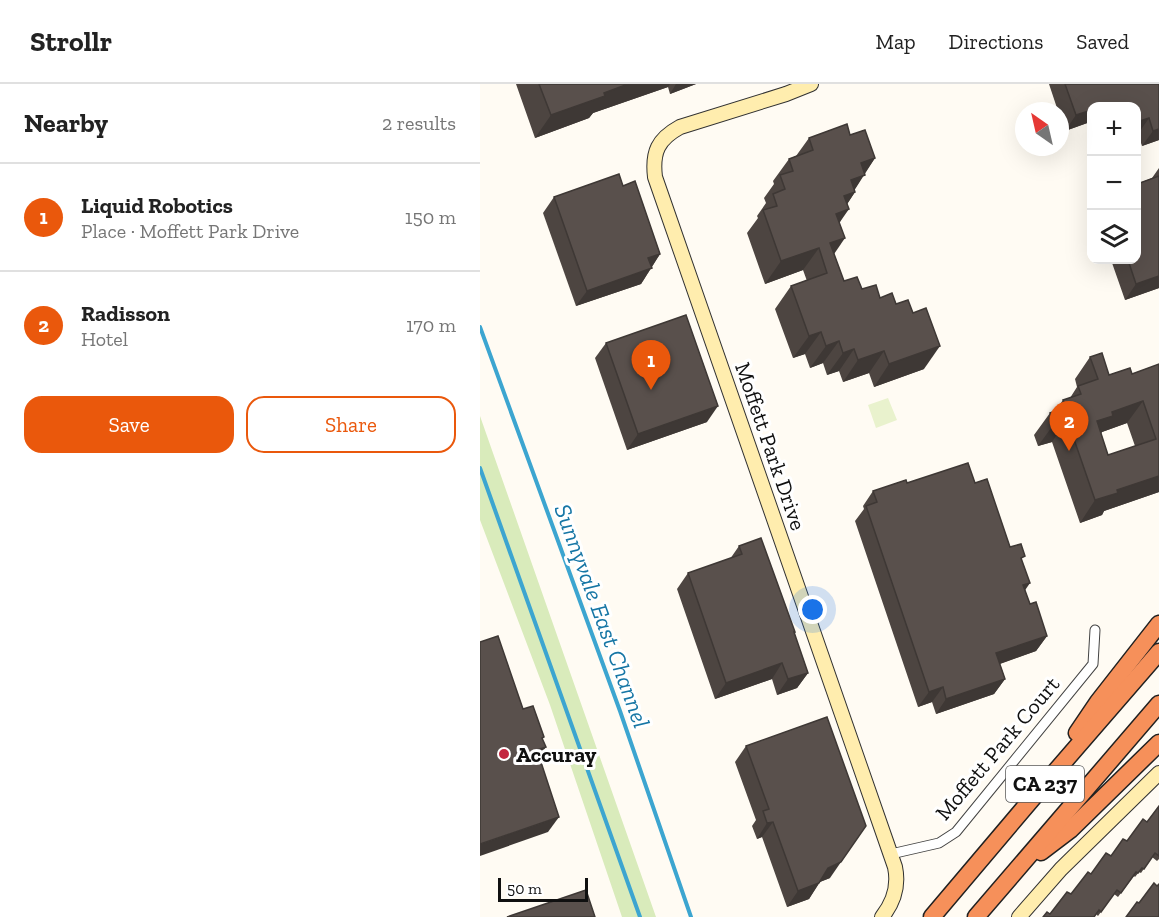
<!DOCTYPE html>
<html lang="en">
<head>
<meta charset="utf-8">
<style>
  :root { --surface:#fff; --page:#f2f2f2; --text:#222; --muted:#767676; --line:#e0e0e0; --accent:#ea580c }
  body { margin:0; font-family:"Zilla Slab",serif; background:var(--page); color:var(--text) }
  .controls { position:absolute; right:18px; top:18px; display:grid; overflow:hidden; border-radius:12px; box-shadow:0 6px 24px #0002 }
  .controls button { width:54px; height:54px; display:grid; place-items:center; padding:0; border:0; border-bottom:2px solid var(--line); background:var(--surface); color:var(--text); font:30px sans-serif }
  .compass { position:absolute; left:535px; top:18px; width:54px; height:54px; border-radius:50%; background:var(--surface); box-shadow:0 6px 24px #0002; rotate:326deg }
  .scale { position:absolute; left:18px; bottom:15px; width:90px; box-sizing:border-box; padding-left:6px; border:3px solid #101010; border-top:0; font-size:16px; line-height:21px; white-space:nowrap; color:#101010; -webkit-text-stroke:4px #fff; paint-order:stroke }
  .you { position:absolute; left:333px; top:526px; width:21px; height:21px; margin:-15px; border:4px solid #fff; border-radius:50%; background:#1a73e8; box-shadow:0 0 0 9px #1a73e833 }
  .badge { display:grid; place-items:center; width:39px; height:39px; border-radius:50%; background:var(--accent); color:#fff; font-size:20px; font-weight:700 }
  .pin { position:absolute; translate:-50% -50px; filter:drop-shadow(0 2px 3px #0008) }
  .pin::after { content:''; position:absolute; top:32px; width:21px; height:18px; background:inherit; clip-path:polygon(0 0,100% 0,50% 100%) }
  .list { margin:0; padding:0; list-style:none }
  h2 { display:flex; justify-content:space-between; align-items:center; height:78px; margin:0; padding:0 24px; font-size:26px }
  h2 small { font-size:20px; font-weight:400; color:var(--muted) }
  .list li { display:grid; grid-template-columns:39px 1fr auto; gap:18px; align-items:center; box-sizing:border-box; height:108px; padding:0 24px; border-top:2px solid var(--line) }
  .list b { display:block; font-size:22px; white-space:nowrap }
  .list p { margin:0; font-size:20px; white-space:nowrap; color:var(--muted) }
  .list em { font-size:20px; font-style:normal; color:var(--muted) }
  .actions { display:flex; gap:12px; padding:18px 24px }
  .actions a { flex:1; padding:14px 0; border:2px solid var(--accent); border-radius:18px; text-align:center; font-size:21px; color:var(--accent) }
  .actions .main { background:var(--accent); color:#fff }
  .icon { flex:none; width:33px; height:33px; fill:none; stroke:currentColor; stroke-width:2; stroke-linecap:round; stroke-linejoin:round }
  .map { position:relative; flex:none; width:679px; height:833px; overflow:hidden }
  header { display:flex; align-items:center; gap:36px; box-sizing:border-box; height:84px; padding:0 30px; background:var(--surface); border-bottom:2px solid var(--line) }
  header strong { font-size:28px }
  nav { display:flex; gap:33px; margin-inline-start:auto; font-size:21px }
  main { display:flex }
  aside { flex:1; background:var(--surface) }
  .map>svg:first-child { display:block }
</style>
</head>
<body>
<header>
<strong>Strollr</strong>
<nav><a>Map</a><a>Directions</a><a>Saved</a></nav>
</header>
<main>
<aside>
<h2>Nearby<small>2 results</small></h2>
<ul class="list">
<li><span class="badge">1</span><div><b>Liquid Robotics</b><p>Place · Moffett Park Drive</p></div><em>150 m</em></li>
<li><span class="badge">2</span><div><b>Radisson</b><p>Hotel</p></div><em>170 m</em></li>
</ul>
<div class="actions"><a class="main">Save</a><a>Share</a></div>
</aside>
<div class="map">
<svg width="679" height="833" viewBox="0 0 679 833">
  <rect width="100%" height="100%" fill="#fffbf3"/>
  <path fill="#d9ebbb" d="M0,332L176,833H142L70,621L0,436Z"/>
  <path fill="#e9f2cd" d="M408,314L417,336L396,344L388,321Z"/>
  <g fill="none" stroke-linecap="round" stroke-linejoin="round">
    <g stroke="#3ca5d0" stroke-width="4">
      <path d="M0,243L140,627L211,833"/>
      <path d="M0,384L160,833"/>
    </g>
    <defs>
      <path id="street" d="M411,770L459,759L476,748L613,580L615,546"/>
      <g id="secondary">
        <path d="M331,0L306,10L200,43C178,55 172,68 175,93L415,783C419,802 414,818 402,833"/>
        <path d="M539,833L581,785L679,689"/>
      </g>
      <g id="highway">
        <path d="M597,649L618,618L679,540"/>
        <path d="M561,768L590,746L679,659"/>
        <path d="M452,833L556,710L679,568"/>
        <path d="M496,833L679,620"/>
      </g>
    </defs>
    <use href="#street" stroke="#434343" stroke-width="11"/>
    <use href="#secondary" stroke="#323232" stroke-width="16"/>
    <use href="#highway" stroke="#212121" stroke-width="19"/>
    <use href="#street" stroke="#fff" stroke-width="9"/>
    <use href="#secondary" stroke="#ffedae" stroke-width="14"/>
    <use href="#highway" stroke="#f6905a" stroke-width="16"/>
  </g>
  <g fill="#4d4541" fill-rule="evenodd">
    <path d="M36,0H216L190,10L188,3L113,29L109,34L55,54Z"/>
    <path d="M569,0H679V56L662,62L658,50H657V22H612V42L610,38L585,47L580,33V27H578Z"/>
    <path d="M370,51L395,74L384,90L374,106L375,108L367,120L360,138L354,170L364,197L416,220L444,285L394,303L389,289L363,298L359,287L347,291L343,279L330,284L325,270L313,274L295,225L311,202L327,197L323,186L285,200L267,149L278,134L277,132L286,119L284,114L294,100L293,97L309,75L316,72L329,54Z"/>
    <path d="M679,84V204L645,216L631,176H657V100L672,94Z"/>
    <path d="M74,113L180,170L161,200L96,222L63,129Z"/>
    <path d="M126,259L227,338L147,366L115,274Z"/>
    <path d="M610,273L629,291L652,290L679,280V408L624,427L622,431L600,439L572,358L558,362L554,351L570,329L575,327L583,316L590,314L597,303L595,295ZM647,339L655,362L628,371L621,349L622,348Z"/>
    <path d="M427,399H495L530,463L542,476L545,506L550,520L567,552L556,567L520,580L525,595L514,610L456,630L452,618L438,623L375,437L384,425L383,422L393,407Z"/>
    <path d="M259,462L315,548L314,549L328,589L317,604L297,611L292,595L235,615L197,505L208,489L250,475Z"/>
    <path d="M266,662L350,794L340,798L329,815L307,823L282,753L277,755L272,742L276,736L255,678Z"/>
    <path d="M679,722V775L677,777L672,773L661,789L659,788L655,793L654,792L638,813L634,810L618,832L616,830H570L611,790L667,738Z"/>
  </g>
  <g fill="#3e3835">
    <path d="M148,0H190L188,3L113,29L109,34L55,54L71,31L124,9Z"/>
    <path d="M196,0H216L190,10Z"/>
    <path d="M612,26V36L610,38L585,47L596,31Z"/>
    <path d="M669,34L658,50H657V38Z"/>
    <path d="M679,45V56L662,62L673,47Z"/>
    <path d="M395,74L372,110L375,108L362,128L369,125L353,148L355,119L381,79Z"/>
    <path d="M365,154L350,176V159Z"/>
    <path d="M339,164L323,186L285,200L301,177Z"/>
    <path d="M180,170L161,200L96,222L107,207L168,174Z"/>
    <path d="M679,192V204L645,216L656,200Z"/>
    <path d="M341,248L325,270L313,274L329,252Z"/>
    <path d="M359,257L343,279L330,284L346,262Z"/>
    <path d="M460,262L444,285L394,303L409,280Z"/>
    <path d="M374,265L359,287L347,291L363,269Z"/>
    <path d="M404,267L389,289L363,298L378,276Z"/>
    <path d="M663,317L647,339L622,348L617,354V337L632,328Z"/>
    <path d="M238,322L227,338L147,366L158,350Z"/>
    <path d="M587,335L572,358L558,362L574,340Z"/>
    <path d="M679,392V408L624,427L622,431L600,439L615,416L637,406Z"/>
    <path d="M550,499L539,515L543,501Z"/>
    <path d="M567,552L556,567L505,585L516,569Z"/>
    <path d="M302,579L292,595L235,615L246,599Z"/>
    <path d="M328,589L317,604L297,611L308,595Z"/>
    <path d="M525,595L514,610L456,630L466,615Z"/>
    <path d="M463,603L452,618L438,623L449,608Z"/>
    <path d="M66,663L55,678L57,666Z"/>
    <path d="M79,733L68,748L0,772V760Z"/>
    <path d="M293,738L282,753L277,755L287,739Z"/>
    <path d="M361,778L350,794L337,799L348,784Z"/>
    <path d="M339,799L329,815L307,823L318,807Z"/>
  </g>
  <g fill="#59504c" stroke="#3e3835" stroke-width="1.5" fill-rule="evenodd">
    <path d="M59,0H148L124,9L125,12L71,31Z"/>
    <path d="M585,0H679V45L673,47L669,34L657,38V22H612V26L596,31Z"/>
    <path d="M367,40L370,51L385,46L395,74L381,79L385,91L371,96L375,108L364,112L369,125L356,130L365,154L350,159L364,197L377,193L382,205L396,201L400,214L412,209L416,220L428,216L433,229L446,224L460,262L409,280L404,267L378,276L374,265L363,269L359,257L346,262L341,248L329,252L311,202L347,189L339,164L301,177L283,126L297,122L293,110L305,105L300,91L313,87L309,75L333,66L329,54Z"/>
    <path d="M139,90L143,102L155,97L180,170L168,174L172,184L107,207L74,113Z"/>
    <path d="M679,92V192L656,200L648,176H657V129L659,128L657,122V100Z"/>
    <path d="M206,231L238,322L158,350L126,259Z"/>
    <path d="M622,269L629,291L650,284L652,290L679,280V392L637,406L638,409L615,416L587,335L574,340L570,329L586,323L583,316L601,310L598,302L618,295L610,273ZM663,317L676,355L628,371L617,337L633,332L632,328Z"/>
    <path d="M488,379L495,399L507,395L530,463L541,460L545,472L541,474L550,499L543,501L550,520L556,518L567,552L516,569L525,595L466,615L463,603L449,608L386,422L397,418L393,407L426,396L427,399Z"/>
    <path d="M281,454L315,548H314L328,589L308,595L302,579L246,599L208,489L262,470L259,462Z"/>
    <path d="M18,552L43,625L53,622L64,653L62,654L66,663L57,666L79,733L0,760V558Z"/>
    <path d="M347,633L386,742L361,778L348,784L339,799L318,807L293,738L287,739L283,727L289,725L266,662Z"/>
    <path d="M679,722V772L675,769L664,785L662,784L658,789L656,788L641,809L637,806L621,828L619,826L614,833H563L567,828L570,830L587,808L591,810L608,788L611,790L626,769L631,772L643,755L647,757L663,735L667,738Z"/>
    <path d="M674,799L677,802L679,800V833H646L657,818L659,819Z"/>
    <path d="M106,806L115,833H27Z"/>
  </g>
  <circle fill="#c3253e" stroke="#fff" stroke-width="2" cx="24" cy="670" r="6"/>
  <g text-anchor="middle" stroke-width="6" stroke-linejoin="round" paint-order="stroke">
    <rect fill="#fff" stroke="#585858" stroke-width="1.5" x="526" y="682" width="78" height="36" rx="4.5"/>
    <g font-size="21" font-weight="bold" fill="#101010">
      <text x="565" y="707">CA 237</text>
    </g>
    <g font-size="22" fill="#101010" stroke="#fff">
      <text transform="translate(291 362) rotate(71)" y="8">Moffett Park Drive</text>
      <text transform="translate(517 664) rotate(-50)" y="8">Moffett Park Court</text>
    </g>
    <g font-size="22" font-weight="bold" fill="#101010" stroke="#fff" text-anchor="start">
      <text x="36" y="678">Accuray</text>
    </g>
    <g font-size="24" font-style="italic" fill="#1676a5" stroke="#fff">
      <text transform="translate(122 532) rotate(70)" y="8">Sunnyvale East Channel</text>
    </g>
  </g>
</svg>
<div class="controls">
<button>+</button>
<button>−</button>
<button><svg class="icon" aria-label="layers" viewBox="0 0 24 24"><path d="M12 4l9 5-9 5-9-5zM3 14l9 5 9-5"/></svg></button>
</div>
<svg class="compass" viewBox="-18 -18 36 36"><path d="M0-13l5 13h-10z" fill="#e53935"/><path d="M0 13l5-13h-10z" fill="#767676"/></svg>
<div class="scale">50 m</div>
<div class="you"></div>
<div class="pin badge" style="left:171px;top:306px">1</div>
<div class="pin badge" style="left:589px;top:367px">2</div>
</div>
</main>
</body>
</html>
